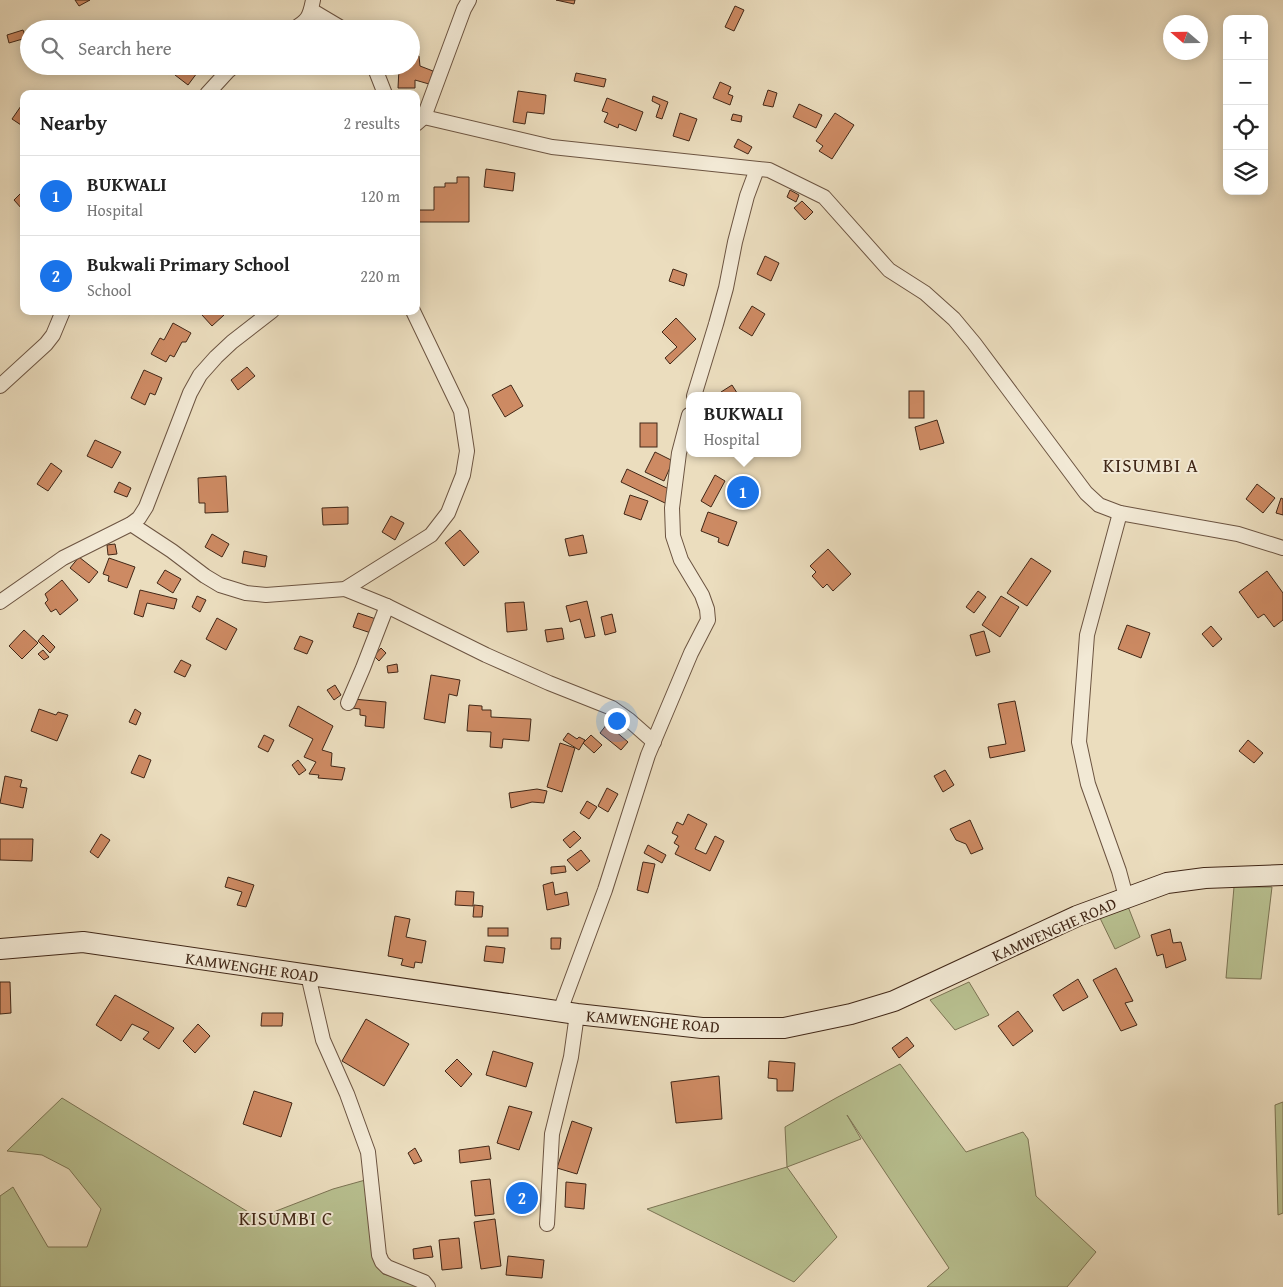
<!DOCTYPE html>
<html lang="en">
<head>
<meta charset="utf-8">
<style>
  :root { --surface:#fff; --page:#f6f6f6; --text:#222; --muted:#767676; --line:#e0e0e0; --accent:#1a73e8 }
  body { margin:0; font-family:"Gentium Book Plus",serif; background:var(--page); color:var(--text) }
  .controls { position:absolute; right:15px; top:15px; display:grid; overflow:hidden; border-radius:10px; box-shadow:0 2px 12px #0003 }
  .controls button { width:45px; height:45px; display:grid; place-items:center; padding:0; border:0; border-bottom:1px solid var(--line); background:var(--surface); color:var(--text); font:25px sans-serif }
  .compass { position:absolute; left:1163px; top:15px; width:45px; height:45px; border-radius:50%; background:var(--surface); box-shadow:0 2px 12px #0003; rotate:290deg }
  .you { position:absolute; left:616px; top:720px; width:18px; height:18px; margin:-12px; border:4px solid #fff; border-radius:50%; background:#1a73e8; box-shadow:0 0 0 8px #1a73e833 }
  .badge { display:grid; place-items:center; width:32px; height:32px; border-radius:50%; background:var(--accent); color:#fff; font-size:16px; font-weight:700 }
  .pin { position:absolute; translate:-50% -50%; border:2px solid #fff; box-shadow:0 1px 5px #0006 }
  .popup { position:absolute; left:686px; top:392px; width:115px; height:65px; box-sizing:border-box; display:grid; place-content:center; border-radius:10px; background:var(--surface); filter:drop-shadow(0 1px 4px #0005); font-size:16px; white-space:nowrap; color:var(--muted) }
  .popup b { font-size:19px; color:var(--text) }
  .popup::after { content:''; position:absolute; left:50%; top:100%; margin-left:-10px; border:10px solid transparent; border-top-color:var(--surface) }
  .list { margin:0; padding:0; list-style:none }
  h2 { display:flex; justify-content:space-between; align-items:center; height:65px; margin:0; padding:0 20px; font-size:21px }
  h2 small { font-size:16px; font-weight:400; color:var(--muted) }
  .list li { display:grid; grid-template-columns:32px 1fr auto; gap:15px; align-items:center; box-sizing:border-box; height:80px; padding:0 20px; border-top:1px solid var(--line) }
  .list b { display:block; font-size:19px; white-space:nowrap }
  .list p { margin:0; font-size:16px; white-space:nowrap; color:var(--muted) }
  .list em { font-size:16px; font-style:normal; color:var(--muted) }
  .icon { flex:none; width:28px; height:28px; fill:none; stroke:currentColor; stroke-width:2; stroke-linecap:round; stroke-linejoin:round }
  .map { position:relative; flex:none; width:1283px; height:1287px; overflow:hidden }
  .search { position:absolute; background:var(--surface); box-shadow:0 2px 12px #0003; left:20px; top:20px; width:400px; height:55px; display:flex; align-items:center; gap:12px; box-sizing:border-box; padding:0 18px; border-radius:28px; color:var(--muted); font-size:19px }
  .panel { position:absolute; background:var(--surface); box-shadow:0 2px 12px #0003; left:20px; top:90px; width:400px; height:225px; border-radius:10px }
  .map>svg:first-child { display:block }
</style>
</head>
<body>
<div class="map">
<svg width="1283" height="1287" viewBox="0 0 1283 1287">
  <rect width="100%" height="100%" fill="#ebddbe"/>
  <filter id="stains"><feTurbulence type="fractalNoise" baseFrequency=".004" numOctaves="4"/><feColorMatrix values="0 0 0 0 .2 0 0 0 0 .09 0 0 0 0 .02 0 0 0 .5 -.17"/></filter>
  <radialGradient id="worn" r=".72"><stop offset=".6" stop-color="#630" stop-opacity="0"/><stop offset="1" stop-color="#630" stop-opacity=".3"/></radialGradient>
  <g fill="#b8c090" stroke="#7c7454">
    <path d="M1234,887H1272L1261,979L1226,978Z"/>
    <path d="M1127,904L1140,937L1115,949L1099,916Z"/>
    <path d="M969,982L989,1015L955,1030L930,1000Z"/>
    <path d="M900,1064L966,1152L1023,1132L1028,1139L1036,1196L1096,1252L1067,1287H927L949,1268L847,1115L861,1139L787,1167L837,1237L794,1282L647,1209L787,1167L785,1127L836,1098Z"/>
    <path d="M62,1098L258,1218L333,1189L376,1177L382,1267L383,1274L412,1281L422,1287H0V1196L13,1187L48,1247H87L101,1209L69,1169L42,1155L7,1151Z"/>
    <path d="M1283,1102V1213L1278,1215L1275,1105Z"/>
  </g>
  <g fill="#cd8a63" stroke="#412717">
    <path d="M75,0H90L79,6Z"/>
    <path d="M556,0H575L574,4Z"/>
    <path d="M735,6L744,10L734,31L725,27Z"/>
    <path d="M23,30L26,38L9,43L7,35Z"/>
    <rect x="411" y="41" width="6" height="7"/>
    <path d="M411,56H419L420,66L433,71L429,84L415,80V88H398L399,68H394V66H411Z"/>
    <path d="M181,66H188L197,73L188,85L175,75Z"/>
    <path d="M576,73L606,79L604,87L574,81Z"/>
    <path d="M720,82L731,87L728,94L733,96L730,105L713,98Z"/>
    <path d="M768,90L777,93L773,107L763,105Z"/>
    <path d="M518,91L546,95L544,114L527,112L525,124L513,122Z"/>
    <path d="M653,96L668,102L662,119L656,117L660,105L652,101Z"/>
    <path d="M607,98L643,112L636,131L619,124L618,128L604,122L608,113L602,111Z"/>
    <path d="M799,104L822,115L816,128L793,117Z"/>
    <path d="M21,106L24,108V127L12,119Z"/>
    <path d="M680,113L697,119L689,141L673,136Z"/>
    <path d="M835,113L854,125L832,159L819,151L823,146L816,141Z"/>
    <path d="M733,114L742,116L741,122L731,120Z"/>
    <path d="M738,139L752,147L748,154L734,147Z"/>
    <path d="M486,169L515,173L513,191L484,187Z"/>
    <path d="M457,177H469V222H416V210H434V187H445V183H457Z"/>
    <path d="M24,190V207L22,209L14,200Z"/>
    <path d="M790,190L799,195L796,202L787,197Z"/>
    <path d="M802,201L813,212L805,220L794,208Z"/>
    <path d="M765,256L779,263L771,281L757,274Z"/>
    <path d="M673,269L687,274L684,286L669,281Z"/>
    <path d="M752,306L765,314L752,336L739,328Z"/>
    <path d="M206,311H221L224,315L212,326L202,315Z"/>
    <path d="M676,318L696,339L670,364L665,358L677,347L662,332Z"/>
    <path d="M173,323L191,333L186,342H182L174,357L170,355L166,362L151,354L160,338L164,340Z"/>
    <path d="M247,367L255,376L238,390L231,380Z"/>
    <path d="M144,370L162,378L155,395L150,393L145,405L131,398Z"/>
    <path d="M511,385L523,406L505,417L492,395Z"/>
    <path d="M732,385L739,396H723L721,392Z"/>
    <rect x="909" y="391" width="15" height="27"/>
    <path d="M937,420L944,443L920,450L915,427Z"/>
    <rect x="640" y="423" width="17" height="24"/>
    <path d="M95,440L121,452L112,468L87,456Z"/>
    <path d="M655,452L673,461L664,481L645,472Z"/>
    <path d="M51,463L62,471L48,491L37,484Z"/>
    <path d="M627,469L671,490L665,503L621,482Z"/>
    <path d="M715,475L725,481L711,507L701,501Z"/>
    <path d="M226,476L228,512L205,513V503H199L198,478Z"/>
    <path d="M119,482L131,488L127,497L114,492Z"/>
    <path d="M1257,484L1275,498L1263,513L1246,499Z"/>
    <path d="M630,495L648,501L641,520L624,514Z"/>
    <path d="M1281,498L1283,499V515L1276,513Z"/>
    <path d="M348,507V524L323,525L322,508Z"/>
    <path d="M708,512L737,522L728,546L718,542L719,538L701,531Z"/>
    <path d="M391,516L404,523L395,540L382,532Z"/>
    <path d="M460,530L479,552L464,566L445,543Z"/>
    <path d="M212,534L229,544L222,557L205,547Z"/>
    <path d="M583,535L587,553L569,556L565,539Z"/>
    <path d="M115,544L117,554L108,555L107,545Z"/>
    <path d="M828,549L851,574L833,591L827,584L823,588L812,576L816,572L810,566Z"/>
    <path d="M244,551L267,556L265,567L242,563Z"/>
    <path d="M79,557L98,572L89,583L70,568Z"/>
    <path d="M109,558L135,567L127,588L108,581L109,576L103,574Z"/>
    <path d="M1031,558L1051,571L1027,606L1007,593Z"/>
    <path d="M165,570L181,579L173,593L157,583Z"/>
    <path d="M1267,571L1283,593V620L1274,627L1264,614L1258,618L1239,592Z"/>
    <path d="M62,580L78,600L60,615L56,609L51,612L45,603L48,600L45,594Z"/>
    <path d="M140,590L177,599L174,609L147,603L143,617L134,614Z"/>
    <path d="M978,591L986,597L974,613L966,607Z"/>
    <path d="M197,596L206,600L200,612L192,607Z"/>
    <path d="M1001,596L1019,607L1000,637L982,625Z"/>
    <path d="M587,601L595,636L585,638L580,619L570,622L566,606Z"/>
    <path d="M524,602L527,630L507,632L505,603Z"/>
    <path d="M358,613L376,619L371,633L353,627Z"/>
    <path d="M612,614L616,632L605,635L601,617Z"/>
    <path d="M217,618L237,629L226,650L206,639Z"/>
    <path d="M1127,625L1150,633L1141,658L1118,649Z"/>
    <path d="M1211,626L1222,639L1213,647L1202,634Z"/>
    <path d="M562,628L564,639L547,642L545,630Z"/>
    <path d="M24,630L38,643L22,659L9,646Z"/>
    <path d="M984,631L990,652L976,656L970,635Z"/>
    <path d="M43,635L55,647L50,653L38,641Z"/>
    <path d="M300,636L313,641L307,654L294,649Z"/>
    <path d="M381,648L386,653L379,661L374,656Z"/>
    <path d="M43,650L49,657L44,660L38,654Z"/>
    <path d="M181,660L191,665L185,677L174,672Z"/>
    <path d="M397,664L398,672L388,673L387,666Z"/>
    <path d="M431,675L460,680L457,696L449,694L445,723L424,719Z"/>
    <path d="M335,685L341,695L334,700L327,690Z"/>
    <path d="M353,699L386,702L384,728L365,726L366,716L360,715V709L352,708Z"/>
    <path d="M1015,701L1025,751L990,758L988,747L1006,744L998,704Z"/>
    <path d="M469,705L482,706V710H491V717L531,719L529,741L503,739L502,748L490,747L491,732L467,731Z"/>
    <path d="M298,706L333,726L322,750L332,753L331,766L345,768L342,780L318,778L319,775L309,774L316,762L304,757L313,739L289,726Z"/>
    <path d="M39,709L56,715L58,712L68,715L57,741L31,731Z"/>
    <path d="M135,709L141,713L136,725L129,722Z"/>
    <path d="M607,724L628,742L621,750L600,733Z"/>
    <path d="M568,733L577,739L579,737L585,740L579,750L563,740Z"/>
    <path d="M264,735L274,740L268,752L258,747Z"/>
    <path d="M591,735L602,745L594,753L583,743Z"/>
    <path d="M1248,740L1263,753L1254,763L1239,751Z"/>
    <path d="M560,743L575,748L562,792L547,787Z"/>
    <path d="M139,755L151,760L144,778L131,773Z"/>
    <path d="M298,760L306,770L299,775L292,765Z"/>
    <path d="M945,770L954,785L943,792L934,776Z"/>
    <path d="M5,776L22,780L20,787L27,788L23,808L0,803Z"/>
    <path d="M607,788L618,794L608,812L598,806Z"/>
    <path d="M537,789L547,791L544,803L532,802L511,808L509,793Z"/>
    <path d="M587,801L597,807L589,819L580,813Z"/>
    <path d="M688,814L707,824L695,849L706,854L715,836L724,841L710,871L675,854L679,846L674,843L678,836L672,833L677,822L683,825Z"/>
    <path d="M970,820L983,849L971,854L966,844L956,840L950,829Z"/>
    <path d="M574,831L581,838L570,848L563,840Z"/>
    <path d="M101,834L110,840L98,858L90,852Z"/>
    <path d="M0,839H33L32,861L0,860Z"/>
    <path d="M648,845L666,855L662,863L644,853Z"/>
    <path d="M581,850L590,861L577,871L567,860Z"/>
    <path d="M643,862L655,864L648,893L637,890Z"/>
    <path d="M565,866L566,872L551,874V867Z"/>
    <path d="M228,877L254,885L246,907L237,905L242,892L225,887Z"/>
    <path d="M553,882L555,895L567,892L569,905L547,910L543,885Z"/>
    <path d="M456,891L474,892L473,906L455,905Z"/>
    <path d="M474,905L483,906L482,917H473Z"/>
    <path d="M395,916L410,919L406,937L426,941L422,963L415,962L414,968L401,965L403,959L388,956Z"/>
    <rect x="488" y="928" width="20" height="8"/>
    <path d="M1170,929L1173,943L1181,942L1186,960L1166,968L1163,954L1157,956L1151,935Z"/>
    <path d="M551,938H561L560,949H551Z"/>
    <path d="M486,946L505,948L503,963L484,961Z"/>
    <path d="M1116,968L1133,1001L1125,1003L1137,1025L1121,1031L1093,980Z"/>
    <path d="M1078,979L1088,997L1063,1011L1053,995Z"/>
    <path d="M0,982H10L11,1013L0,1014Z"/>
    <path d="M115,995L174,1028L159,1049L143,1039L149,1032L132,1024L121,1041L96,1025Z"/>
    <path d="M1018,1011L1033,1031L1013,1046L998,1026Z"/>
    <path d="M262,1013H283L282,1026H261Z"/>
    <path d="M366,1019L409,1044L384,1086L342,1061Z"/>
    <path d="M198,1024L210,1036L195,1053L183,1041Z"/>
    <path d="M907,1037L914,1046L899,1058L892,1048Z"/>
    <path d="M493,1051L533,1063L526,1087L486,1075Z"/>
    <path d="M457,1059L472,1074L461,1087L445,1071Z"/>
    <path d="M769,1061L795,1063L793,1091H777V1079L768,1078Z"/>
    <path d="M719,1076L722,1119L676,1123L671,1082Z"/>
    <path d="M254,1091L292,1103L281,1137L243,1124Z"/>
    <path d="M509,1106L532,1112L519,1150L497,1143Z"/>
    <path d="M572,1121L592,1128L577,1174L557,1168Z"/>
    <path d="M489,1146L491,1159L460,1163L459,1150Z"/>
    <path d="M415,1148L422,1161L414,1164L408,1153Z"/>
    <path d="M490,1179L494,1214L475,1216L471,1181Z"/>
    <path d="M566,1182L586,1184L584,1209L565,1207Z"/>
    <path d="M495,1219L501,1266L481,1269L474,1222Z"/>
    <path d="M459,1238L462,1268L442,1270L439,1240Z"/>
    <path d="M431,1246L433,1257L414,1259L413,1249Z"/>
    <path d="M508,1256L544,1260L542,1278L506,1275Z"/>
  </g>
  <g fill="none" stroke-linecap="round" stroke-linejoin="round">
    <defs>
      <g id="minor">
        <path d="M311,10L343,29"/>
        <path d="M293,29C308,21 310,16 313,0"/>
        <path d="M374,66L385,94"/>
        <path d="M207,94L228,71L234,66"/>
        <path d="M424,117L552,147L769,170L824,197L889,270L925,293L954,319L974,343L1086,493L1099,505L1120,513L1238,534L1283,548"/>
        <path d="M416,124L424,117L464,9L469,0"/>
        <path d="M0,386L46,344L53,335L63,311"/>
        <path d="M694,396L716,324L726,288L735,242L747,196L757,169"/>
        <path d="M1120,513L1087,635L1079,742L1088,784L1119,871L1126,897"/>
        <path d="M131,524L172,551L205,576L220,585L246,593L266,595L345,589L431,535L448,513L463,475L467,451L461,411L413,311"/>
        <path d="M345,589L387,606L486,655L549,683L612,708L629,720L654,742"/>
        <path d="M0,602L63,558L131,524L139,518L146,507L190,393L200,375L216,357L232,342L272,311"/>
        <path d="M348,703L363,668L387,606"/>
        <path d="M308,975L323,1040L347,1094L368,1152L379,1255L382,1262L387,1267L424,1282L428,1287"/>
        <path d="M560,1011L605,890L648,755L691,653L708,620L707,609L702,595L681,560L673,536L672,508L679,453L689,415"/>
        <path d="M547,1224L552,1134L571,1057L577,1014"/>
      </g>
      <path id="secondary" d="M0,949L83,942L577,1014L702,1028H784L851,1014L894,1001L1077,916L1167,883L1205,878L1283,875"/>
    </defs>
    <use href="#minor" stroke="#6c5441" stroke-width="16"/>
    <use href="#secondary" stroke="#412717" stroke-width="22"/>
    <use href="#minor" stroke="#f2e9d5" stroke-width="14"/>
    <use href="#secondary" stroke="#f2e9d5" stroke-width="20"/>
  </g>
  <g text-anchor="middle" stroke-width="4" stroke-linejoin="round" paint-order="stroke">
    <g font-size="16" fill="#412717" stroke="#f2e9d5">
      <text transform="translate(1054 929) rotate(-24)" y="6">KAMWENGHE ROAD</text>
      <text transform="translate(252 967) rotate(8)" y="6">KAMWENGHE ROAD</text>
      <text transform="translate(653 1021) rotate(5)" y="6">KAMWENGHE ROAD</text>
    </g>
    <g font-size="19" letter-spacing="1" fill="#412717" stroke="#f2e9d5">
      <text x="1151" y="472">KISUMBI A</text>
      <text x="286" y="1225">KISUMBI C</text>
    </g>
  </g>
  <rect width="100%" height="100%" filter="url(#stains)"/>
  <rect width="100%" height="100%" fill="url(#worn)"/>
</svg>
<div class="controls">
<button>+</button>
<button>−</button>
<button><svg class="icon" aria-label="locate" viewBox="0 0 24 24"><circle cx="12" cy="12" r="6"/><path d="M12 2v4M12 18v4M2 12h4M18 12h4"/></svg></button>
<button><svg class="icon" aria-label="layers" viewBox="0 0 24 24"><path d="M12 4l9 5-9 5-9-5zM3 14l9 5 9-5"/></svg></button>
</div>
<svg class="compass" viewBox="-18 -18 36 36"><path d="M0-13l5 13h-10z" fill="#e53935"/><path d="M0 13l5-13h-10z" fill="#767676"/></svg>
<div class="you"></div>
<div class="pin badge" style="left:743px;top:492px">1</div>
<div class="popup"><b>BUKWALI</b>Hospital</div>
<div class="pin badge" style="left:522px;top:1198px">2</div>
<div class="search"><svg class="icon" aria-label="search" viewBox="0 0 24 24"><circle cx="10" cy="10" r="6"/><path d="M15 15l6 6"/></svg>Search here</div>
<section class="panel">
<h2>Nearby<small>2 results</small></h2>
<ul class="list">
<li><span class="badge">1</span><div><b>BUKWALI</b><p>Hospital</p></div><em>120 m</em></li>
<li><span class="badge">2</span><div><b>Bukwali Primary School</b><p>School</p></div><em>220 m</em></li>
</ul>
</section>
</div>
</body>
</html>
